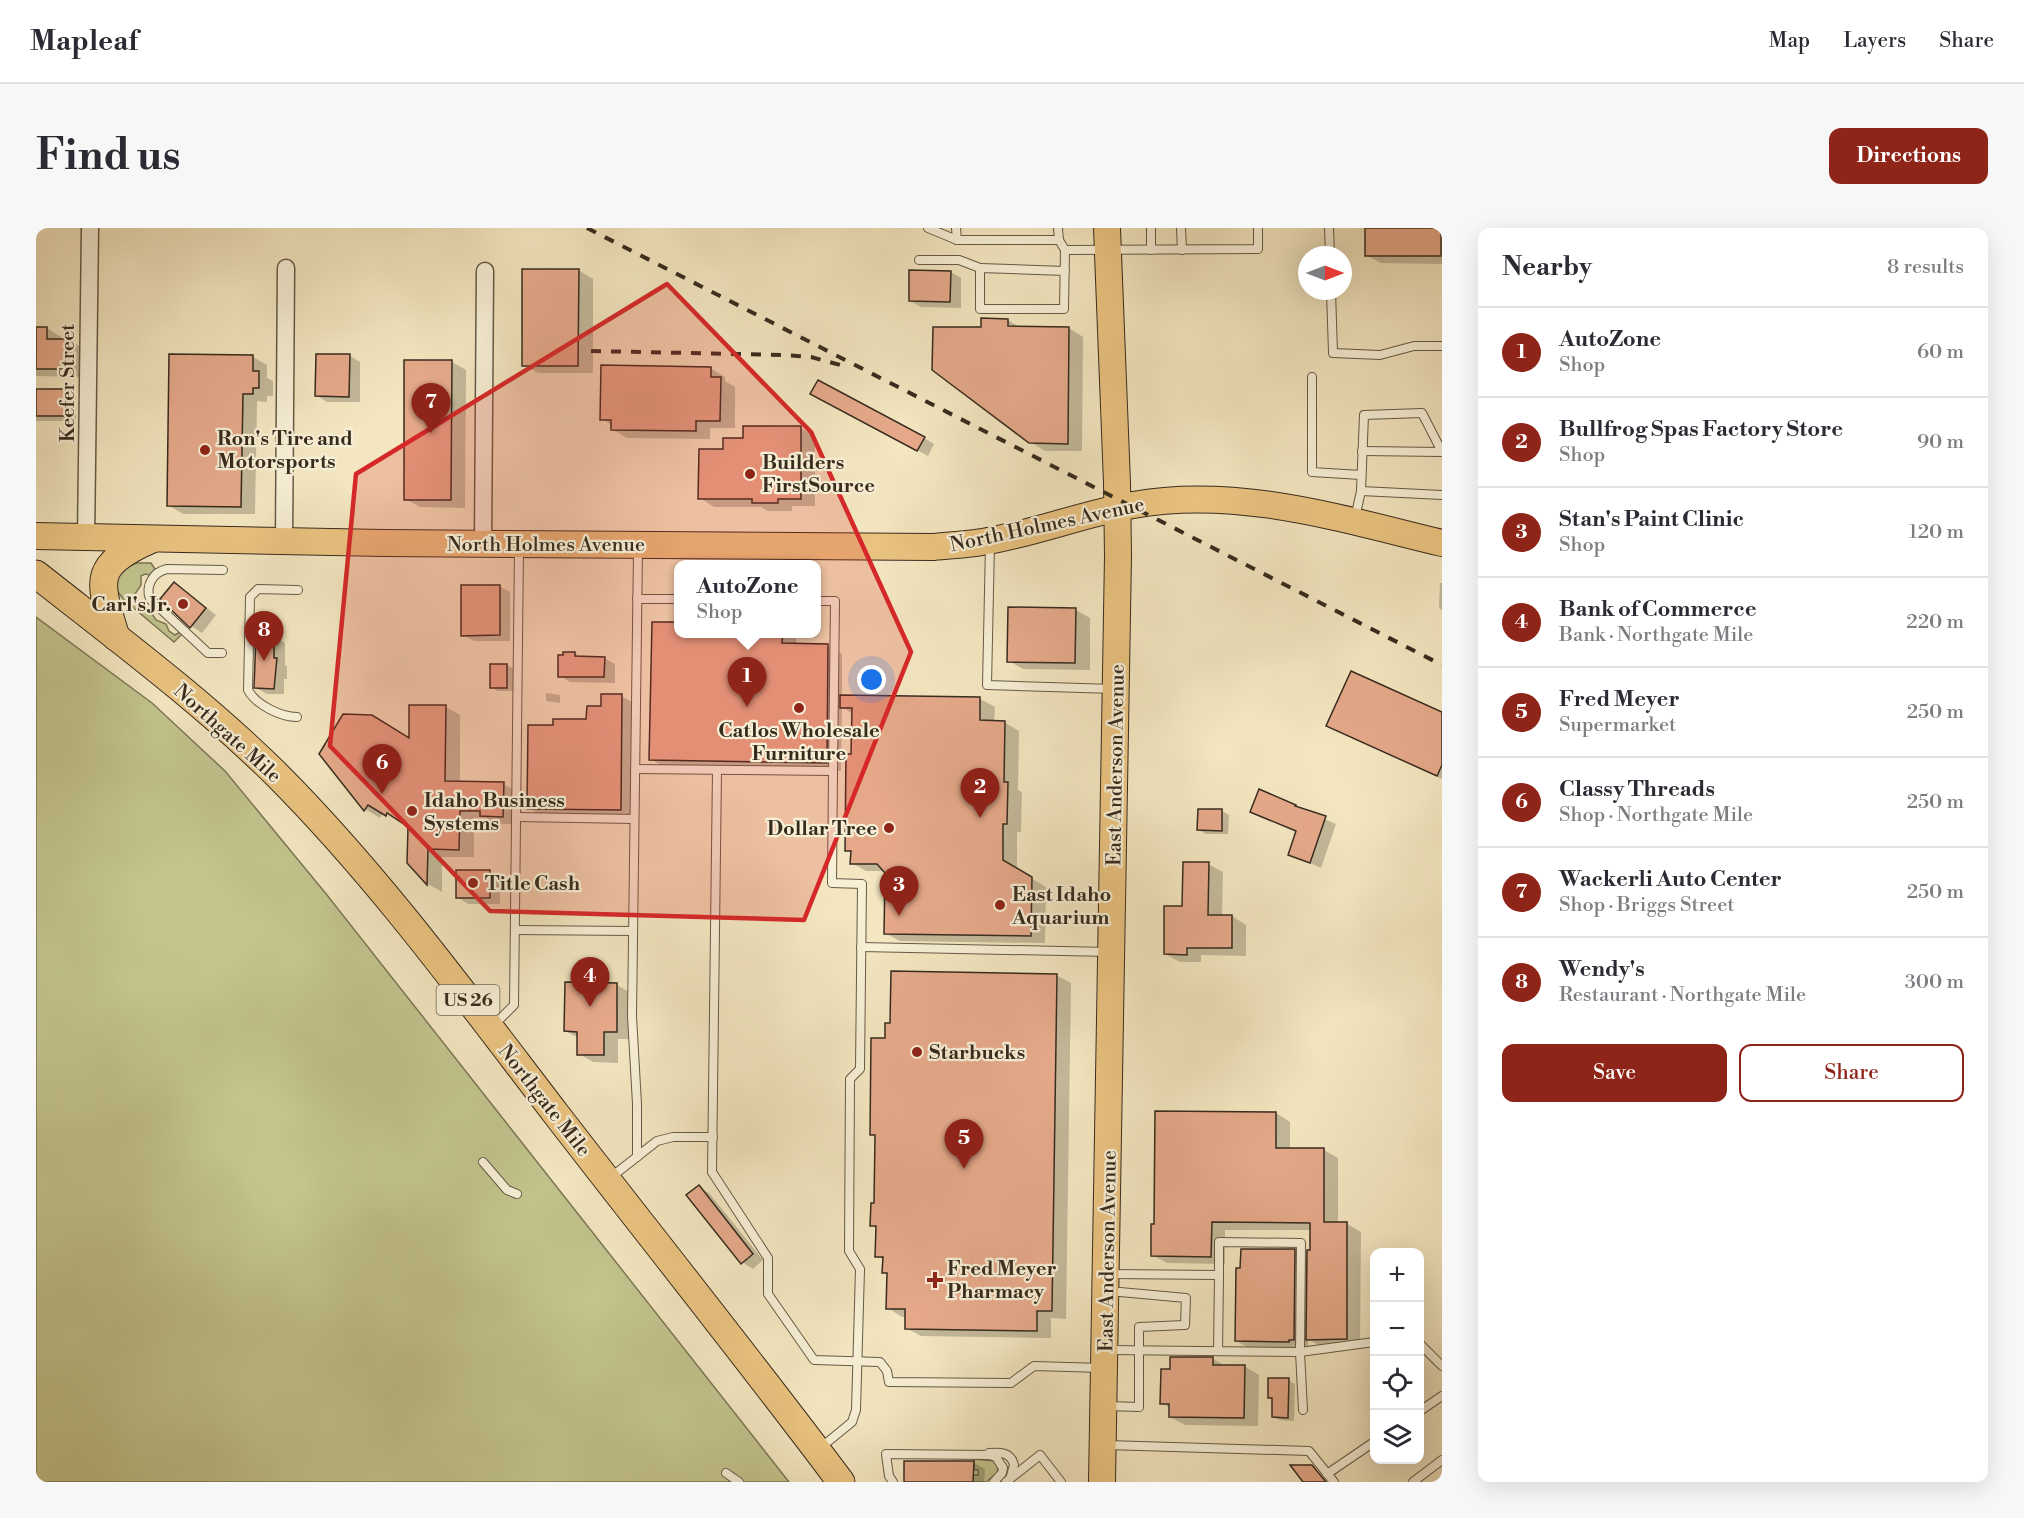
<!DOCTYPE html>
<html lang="en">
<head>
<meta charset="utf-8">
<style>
  :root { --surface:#fff; --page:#f7f7f7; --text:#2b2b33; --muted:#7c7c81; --line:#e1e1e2; --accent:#8f2418 }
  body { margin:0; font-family:"Libre Bodoni",serif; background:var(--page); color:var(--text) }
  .controls { position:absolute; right:18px; bottom:18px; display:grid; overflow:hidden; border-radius:12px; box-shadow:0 6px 24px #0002 }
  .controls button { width:54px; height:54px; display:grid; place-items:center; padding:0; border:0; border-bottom:2px solid var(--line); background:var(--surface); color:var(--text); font:30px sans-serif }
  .compass { position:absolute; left:1262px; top:18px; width:54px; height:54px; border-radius:50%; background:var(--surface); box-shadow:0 6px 24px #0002; rotate:90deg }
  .you { position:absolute; left:836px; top:452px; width:21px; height:21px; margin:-15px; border:4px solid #fff; border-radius:50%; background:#1a73e8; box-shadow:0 0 0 9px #1a73e833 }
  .badge { display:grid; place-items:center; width:39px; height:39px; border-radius:50%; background:var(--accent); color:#fff; font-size:20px; font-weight:700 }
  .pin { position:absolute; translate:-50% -50px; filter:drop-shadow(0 2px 3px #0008) }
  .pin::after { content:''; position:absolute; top:32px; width:21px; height:18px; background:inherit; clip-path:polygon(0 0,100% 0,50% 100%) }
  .popup { position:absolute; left:638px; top:332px; width:147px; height:78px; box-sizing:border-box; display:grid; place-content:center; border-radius:12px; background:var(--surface); filter:drop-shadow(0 2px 4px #0005); font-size:20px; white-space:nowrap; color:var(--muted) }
  .popup b { font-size:22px; color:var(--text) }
  .popup::after { content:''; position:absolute; left:50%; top:100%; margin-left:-12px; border:12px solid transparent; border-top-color:var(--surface) }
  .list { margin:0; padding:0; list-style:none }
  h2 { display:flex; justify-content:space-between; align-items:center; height:78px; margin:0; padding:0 24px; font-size:26px }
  h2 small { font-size:20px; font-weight:400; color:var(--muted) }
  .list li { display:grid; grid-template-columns:39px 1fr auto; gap:18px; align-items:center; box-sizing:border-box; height:90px; padding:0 24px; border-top:2px solid var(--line) }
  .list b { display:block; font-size:22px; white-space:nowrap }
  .list p { margin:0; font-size:20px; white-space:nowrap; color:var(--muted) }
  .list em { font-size:20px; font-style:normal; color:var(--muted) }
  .actions { display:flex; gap:12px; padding:18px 24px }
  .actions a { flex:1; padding:14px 0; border:2px solid var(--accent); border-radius:12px; text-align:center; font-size:21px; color:var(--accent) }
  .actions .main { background:var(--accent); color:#fff }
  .icon { flex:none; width:33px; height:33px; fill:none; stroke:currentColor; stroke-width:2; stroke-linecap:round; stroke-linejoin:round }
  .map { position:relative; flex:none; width:1406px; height:1254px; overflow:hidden; border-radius:12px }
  header { display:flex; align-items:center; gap:36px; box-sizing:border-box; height:84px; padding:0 30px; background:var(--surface); border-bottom:2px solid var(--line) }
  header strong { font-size:28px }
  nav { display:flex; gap:33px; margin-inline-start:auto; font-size:21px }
  .intro { display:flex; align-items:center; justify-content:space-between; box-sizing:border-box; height:144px; padding:0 36px }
  h1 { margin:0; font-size:42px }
  .button { padding:15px 27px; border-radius:12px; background:var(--accent); color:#fff; font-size:21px; font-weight:700 }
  main { display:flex; gap:36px; padding:0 36px }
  aside { flex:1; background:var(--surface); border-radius:12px; box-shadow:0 6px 24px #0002 }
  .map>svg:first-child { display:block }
</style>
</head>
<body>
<header>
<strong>Mapleaf</strong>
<nav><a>Map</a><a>Layers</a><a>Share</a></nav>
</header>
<div class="intro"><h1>Find us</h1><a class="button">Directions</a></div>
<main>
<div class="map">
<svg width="1406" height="1254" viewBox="0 0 1406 1254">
  <rect width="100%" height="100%" fill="#f3e6c0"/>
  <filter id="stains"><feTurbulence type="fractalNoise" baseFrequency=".00333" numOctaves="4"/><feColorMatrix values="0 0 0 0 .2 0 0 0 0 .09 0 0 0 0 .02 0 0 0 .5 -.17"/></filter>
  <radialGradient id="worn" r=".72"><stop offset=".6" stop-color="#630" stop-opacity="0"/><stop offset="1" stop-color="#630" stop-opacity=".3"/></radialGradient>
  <g fill="#c2c38d" stroke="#7c7756" stroke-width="1.5">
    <path d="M101,335H115L119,341L114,347L109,346L105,348V357L99,366L102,374L113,381L120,392L130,396L133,403L139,407L144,404L146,406L138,414L87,371L80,361V348L91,339Z"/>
    <path d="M0,389L116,475L189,543L291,667L753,1254H0Z"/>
    <path d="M938,1231L958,1233L962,1239L961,1245L950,1254H937V1247H942V1242H938Z"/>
  </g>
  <g fill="#0003">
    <path d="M1331,0H1406V36L1345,35L1330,27Z"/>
    <path d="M542,42L557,51V145H502L488,137Z"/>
    <path d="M915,44L925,50V80L885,79L874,73Z"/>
    <path d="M947,92H972L985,100H1033L1047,109L1046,223H1009L994,214L947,101Z"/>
    <path d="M0,100H11L25,109V113H34L49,121L48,149L0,148Z"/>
    <path d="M314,128L324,134V174H291L281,168Z"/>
    <path d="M217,129L231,137V150L237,153V168H231V174L221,173L219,286H147L132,277Z"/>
    <path d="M416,134L430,142L429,280L384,279L369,271Z"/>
    <path d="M674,140L689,149V153L699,159V200H674V211L591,210L576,201V197L566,191Z"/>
    <path d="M0,162H29L40,168V193H0Z"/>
    <path d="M787,172L888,210L898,216L892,228Z"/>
    <path d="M765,200L779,208V278H756V283H732L725,279H678L664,270L709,211Z"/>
    <path d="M1404,355H1406V382L1403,380Z"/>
    <path d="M139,356L149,362L180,387L166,405L155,398Z"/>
    <path d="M463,358L474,364V413H438L427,407Z"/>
    <path d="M1040,382L1054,390V442L987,441L973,433Z"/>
    <path d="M642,396V406H759L761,417L792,418L806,426V469L944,471L959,479L958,494H968L983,503L982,562L986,564L985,604H981V642L1010,659L1009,715L864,713L849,705V643H830L816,635V625L810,622L816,528L817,486L806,479L805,543L629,539L614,531Z"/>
    <path d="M238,409L249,415V437L251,438V451H248V466H231L220,460Z"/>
    <path d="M539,425L546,430H568L579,436V455L534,454L524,448Z"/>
    <path d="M471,437L478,441V463H462L455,459Z"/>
    <path d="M510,465L524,467V475L510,473Z"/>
    <path d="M585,468L600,476L599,590L507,589L493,580L518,499L552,493L566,479Z"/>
    <path d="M410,479L424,487V555L467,556L482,564V596H460L450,590H438V629H406V664L392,656L373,635V598L347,584L344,590L329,581L284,526L375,512Z"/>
    <path d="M1406,485V551L1292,498Z"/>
    <path d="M1224,563L1300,596L1285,640L1253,626L1261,604L1216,583Z"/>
    <path d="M1186,583L1193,587L1192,606H1170L1163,602Z"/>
    <path d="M1172,636L1187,644L1186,688H1196L1210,697V728L1165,727V734H1144L1129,726L1148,680Z"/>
    <path d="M453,643L464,650V676H432L421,669Z"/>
    <path d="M1020,747L1035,755L1030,1091L1015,1090V1110L885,1108L870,1100V1089H866L852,1080V1047L848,1044V1032L841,1028V1000L836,997L840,977L841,910L835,906L851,812Z"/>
    <path d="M581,757L595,765V811H582V835L557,834L543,826V810L529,803Z"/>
    <path d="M1240,885L1254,894V921L1288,922L1302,930V996H1311L1325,1004L1324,1119H1286L1272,1111V1119L1268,1122L1215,1121L1200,1113L1206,1041L1258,1023L1273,1031L1275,1023V1002H1189V1036L1131,1035L1116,1027Z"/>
    <path d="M663,959L673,965L727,1032L717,1041L706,1034Z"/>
    <path d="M1135,1131H1177L1190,1138H1208L1223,1147L1222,1198L1149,1197L1134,1189V1180L1126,1175L1135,1143Z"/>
    <path d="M1252,1152L1259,1156L1258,1193L1244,1192L1237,1189V1172L1234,1169Z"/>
    <path d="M870,1234L938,1235L949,1241L948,1254H870Z"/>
  </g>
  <g fill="#e5a98a" stroke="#372b1e" stroke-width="1.5">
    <rect x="1329" y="0" width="76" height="28"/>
    <path d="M486,41H543L542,138H486Z"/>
    <path d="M873,42L915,43L914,74L873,73Z"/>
    <path d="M945,90L972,91V98L1033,99L1032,216L993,215L896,142L897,99H945Z"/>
    <path d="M0,99H11V111H35L34,141H0Z"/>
    <path d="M133,126L217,127V143H223V160H217V166H207L205,279L131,278Z"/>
    <path d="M280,126H314L313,169L279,168Z"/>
    <path d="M368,132H416L415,272H368Z"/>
    <path d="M565,137L675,139V149H685L684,193H660V203L575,202V192H564Z"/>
    <path d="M782,152L889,209L881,223L774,166Z"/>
    <rect x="0" y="161" width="30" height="27"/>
    <path d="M707,198H765V271H742V275H716V271H662L663,221H687V210H707Z"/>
    <path d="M138,354L170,380L154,400L124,371Z"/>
    <path d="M425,357H464V407L425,408Z"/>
    <path d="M972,379L1040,380L1039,435L971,434Z"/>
    <path d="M616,394H642V405H747L746,415L792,416L791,535L613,532Z"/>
    <path d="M220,407H238V430H241L238,461L218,460Z"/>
    <path d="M527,424H539V428L569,429L568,449H522V427H527Z"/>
    <rect x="454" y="436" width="17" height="24"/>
    <path d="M1315,443L1406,484V537L1401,548L1290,498Z"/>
    <path d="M565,466H586L585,582L491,581L492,497H517V491H550L551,478H565Z"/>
    <path d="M804,467L944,469V492L969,493L968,554H972L971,596H967V632L996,649L995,708L848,706L849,645L841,636H814L815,623H809L810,526H815L816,480H804Z"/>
    <path d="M373,477H410L409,553L468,554L467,589L444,588V583H424L423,622L392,621L391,657L371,635L372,599L351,585L350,588L332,577L328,583L283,526L307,486L336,487L373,510Z"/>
    <path d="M1223,561L1260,577L1259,578L1290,588L1274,635L1252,627L1260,603L1214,584Z"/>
    <path d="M1162,581H1186V603L1161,602Z"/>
    <path d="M1147,634H1173L1172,687H1196V720H1151V727L1128,726V678H1146Z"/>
    <rect x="420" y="642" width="34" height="28"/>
    <path d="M855,743L1021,746L1016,1083H1001V1103L869,1101V1081H850L851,1045H846L847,1029H839L840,998H834L835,975H838L839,907H834L835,810H849V795H854Z"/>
    <path d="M529,754L581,755V804H568V827H541V804L528,803Z"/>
    <path d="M1119,883L1240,884V920H1288V994H1311V1111L1270,1112L1271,1022H1274V995L1176,994L1175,1029L1115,1028V996H1118Z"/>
    <path d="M663,957L717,1026L705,1036L650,967Z"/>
    <path d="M1205,1021H1259L1258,1112H1253V1114L1199,1113L1200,1040H1204Z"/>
    <path d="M1134,1129H1177V1137H1209L1208,1190L1133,1189V1176H1124L1125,1141H1134Z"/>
    <path d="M1232,1150H1253L1252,1190L1236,1189V1170H1232Z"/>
    <path d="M868,1233H938L937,1254H868Z"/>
    <path d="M1254,1237H1276L1290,1254H1267Z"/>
  </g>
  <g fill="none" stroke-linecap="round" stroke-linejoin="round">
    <defs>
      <g id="service">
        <path d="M892,0L921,12"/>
        <path d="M920,0L921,12H1023"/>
        <path d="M1022,0L1023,12L1029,22"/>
        <path d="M1115,0V22"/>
        <path d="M1145,0L1146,22"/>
        <path d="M1293,0L1294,27"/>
        <path d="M883,32H923L944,40"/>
        <path d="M1029,43L944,40V81H1028L1029,22L1222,21V0"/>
        <path d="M1295,63L1297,125L1344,127L1378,118H1406"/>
        <path d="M1276,149V244L1325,247"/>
        <path d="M1326,223L1406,224"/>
        <path d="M1325,263L1406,267"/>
        <path d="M1319,290L1325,263L1328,187L1386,185L1406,224"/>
        <path d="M954,316L951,457L1078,461"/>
        <path d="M601,371H642"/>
        <path d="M780,373H799L797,543"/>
        <path d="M186,425H172L114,371C109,358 117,344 131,341L187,342"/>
        <path d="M261,489C245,489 220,477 212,462L214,369L222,361L262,362"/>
        <path d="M599,541L797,543L796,655L826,656L824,841L814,851L813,1023L824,1041L820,1182L816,1194L783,1221"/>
        <path d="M681,542L676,944L732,1030V1066L778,1132L844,1134L851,1143L853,1154L975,1155L998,1138L1066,1140"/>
        <path d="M480,589L598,591"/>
        <path d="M479,702L597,703"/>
        <path d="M825,719L1074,724"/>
        <path d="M458,797L478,777L483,320"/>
        <path d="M601,929V876L596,788L602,321"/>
        <path d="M447,934L471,962L481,966"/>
        <path d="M574,950L621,913L637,909H677"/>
        <path d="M1074,1046L1183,1047V1014L1265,1015L1264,1124L1267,1182"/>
        <path d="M1384,1116L1406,1138"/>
        <path d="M1072,1122L1264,1124L1338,1114"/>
        <path d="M1182,1123L1183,1047"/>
        <path d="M1071,1178L1103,1179V1099L1149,1097L1150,1070L1073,1063"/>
        <path d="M1384,1183L1406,1168"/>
        <path d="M1070,1217L1273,1223L1298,1254"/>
        <path d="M953,1225C964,1224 975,1224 978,1237L975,1248"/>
        <path d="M690,1245L703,1254"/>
        <path d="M1291,1246L1338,1214"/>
        <path d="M857,1254L853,1248L850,1226L953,1227L960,1229L967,1240L966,1245L958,1254"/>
        <path d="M970,1254L1004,1227L1025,1254"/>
        <path d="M1377,1254L1406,1232"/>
      </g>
      <g id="minor">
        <path d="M50,311L54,0"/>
        <path d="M248,314L250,40"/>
        <path d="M447,316L449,43"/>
      </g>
      <g id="primary">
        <path d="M0,308L348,315L897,319C913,317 930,317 946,314C997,306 1046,286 1097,277C1201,258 1306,291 1406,315"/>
        <path d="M1066,1254L1082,328L1081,255L1071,0"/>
      </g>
      <g id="trunk">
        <path d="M0,346C81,410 166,473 240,546C343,649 431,770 520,886C615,1009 712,1130 805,1254"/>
        <path d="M80,409C63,353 55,338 114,312"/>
      </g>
    </defs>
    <use href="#service" stroke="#665a46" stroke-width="10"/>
    <use href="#minor" stroke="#665a46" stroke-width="19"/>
    <use href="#primary" stroke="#372b1e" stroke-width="28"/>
    <use href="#trunk" stroke="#372b1e" stroke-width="29"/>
    <use href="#service" stroke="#f7efd6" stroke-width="8"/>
    <use href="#minor" stroke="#f7efd6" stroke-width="16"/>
    <use href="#primary" stroke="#eac380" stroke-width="26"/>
    <use href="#trunk" stroke="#eac380" stroke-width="27"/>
    <g stroke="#372b1e" stroke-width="4" stroke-dasharray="10 10" stroke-linecap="butt">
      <path d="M551,0L1406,437"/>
      <path d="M555,123L748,127L775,129L808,138"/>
    </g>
  </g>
  <path fill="#d62828" fill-opacity="0.2" stroke="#d62828" stroke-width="4.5" stroke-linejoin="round" d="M631,56L775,204L875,424L768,692L454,683L294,518L320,246Z"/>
  <g fill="#8f2418" stroke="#f7efd6" stroke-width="2">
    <circle cx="169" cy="222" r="6"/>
    <circle cx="714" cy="246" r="6"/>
    <circle cx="147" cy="376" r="6"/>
    <circle cx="763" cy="480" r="6"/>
    <circle cx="376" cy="583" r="6"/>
    <circle cx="853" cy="600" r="6"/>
    <circle cx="437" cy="655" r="6"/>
    <circle cx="964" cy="677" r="6"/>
    <circle cx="881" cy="824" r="6"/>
    <path d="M896 1043h6v6h6v6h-6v6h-6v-6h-6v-6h6z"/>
  </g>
  <g text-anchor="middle" stroke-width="4.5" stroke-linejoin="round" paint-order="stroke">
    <rect fill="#f7efd6" stroke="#716655" stroke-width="1.5" x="400.5" y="757" width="63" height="30" rx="4.5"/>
    <g font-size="18" font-weight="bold" fill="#372b1e">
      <text x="432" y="778">US 26</text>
    </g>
    <g font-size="20" fill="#372b1e" stroke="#f7efd6">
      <text transform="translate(31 155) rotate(-90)" y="7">Keefer Street</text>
      <text transform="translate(1011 296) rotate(-12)" y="7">North Holmes Avenue</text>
      <text x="510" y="323">North Holmes Avenue</text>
      <text transform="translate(192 505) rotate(42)" y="7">Northgate Mile</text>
      <text transform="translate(1079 537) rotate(-89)" y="7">East Anderson Avenue</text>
      <text transform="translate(509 872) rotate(52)" y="7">Northgate Mile</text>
      <text transform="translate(1071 1023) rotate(-89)" y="7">East Anderson Avenue</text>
    </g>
    <g font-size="20" font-weight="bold" fill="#372b1e" stroke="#f7efd6" text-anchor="start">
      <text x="181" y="217">Ron's Tire and<tspan x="181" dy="23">Motorsports</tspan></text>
      <text x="726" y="241">Builders<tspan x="726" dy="23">FirstSource</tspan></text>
      <text x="135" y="383" text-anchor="end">Carl's Jr.</text>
      <text x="763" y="509" text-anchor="middle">Catlos Wholesale<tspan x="763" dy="23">Furniture</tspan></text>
      <text x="388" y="579">Idaho Business<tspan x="388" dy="23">Systems</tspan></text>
      <text x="841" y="607" text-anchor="end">Dollar Tree</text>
      <text x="449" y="662">Title Cash</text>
      <text x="976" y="673">East Idaho<tspan x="976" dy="23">Aquarium</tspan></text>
      <text x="893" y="831">Starbucks</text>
      <text x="911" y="1047">Fred Meyer<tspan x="911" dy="23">Pharmacy</tspan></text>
    </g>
  </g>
  <rect width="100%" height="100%" filter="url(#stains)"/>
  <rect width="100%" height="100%" fill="url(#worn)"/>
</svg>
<div class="controls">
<button>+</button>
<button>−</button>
<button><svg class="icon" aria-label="locate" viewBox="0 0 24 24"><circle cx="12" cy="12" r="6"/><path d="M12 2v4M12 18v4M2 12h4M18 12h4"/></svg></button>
<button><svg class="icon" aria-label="layers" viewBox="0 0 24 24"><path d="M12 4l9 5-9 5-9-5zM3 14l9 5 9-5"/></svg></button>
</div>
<svg class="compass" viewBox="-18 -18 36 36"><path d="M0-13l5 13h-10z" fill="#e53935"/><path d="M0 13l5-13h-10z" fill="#7c7c81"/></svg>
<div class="you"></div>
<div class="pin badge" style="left:711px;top:479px">1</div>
<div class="popup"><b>AutoZone</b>Shop</div>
<div class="pin badge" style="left:944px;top:590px">2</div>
<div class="pin badge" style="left:863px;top:688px">3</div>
<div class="pin badge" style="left:554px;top:779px">4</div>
<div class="pin badge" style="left:928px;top:941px">5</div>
<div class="pin badge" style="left:346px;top:566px">6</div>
<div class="pin badge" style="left:395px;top:205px">7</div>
<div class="pin badge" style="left:228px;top:433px">8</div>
</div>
<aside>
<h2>Nearby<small>8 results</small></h2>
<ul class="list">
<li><span class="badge">1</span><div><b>AutoZone</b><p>Shop</p></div><em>60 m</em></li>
<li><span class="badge">2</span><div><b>Bullfrog Spas Factory Store</b><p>Shop</p></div><em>90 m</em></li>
<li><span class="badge">3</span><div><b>Stan's Paint Clinic</b><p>Shop</p></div><em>120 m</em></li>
<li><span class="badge">4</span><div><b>Bank of Commerce</b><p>Bank · Northgate Mile</p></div><em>220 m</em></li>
<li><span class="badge">5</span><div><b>Fred Meyer</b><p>Supermarket</p></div><em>250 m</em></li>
<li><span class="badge">6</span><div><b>Classy Threads</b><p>Shop · Northgate Mile</p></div><em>250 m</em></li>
<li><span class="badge">7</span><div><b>Wackerli Auto Center</b><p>Shop · Briggs Street</p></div><em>250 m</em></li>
<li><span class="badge">8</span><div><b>Wendy's</b><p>Restaurant · Northgate Mile</p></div><em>300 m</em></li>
</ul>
<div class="actions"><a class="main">Save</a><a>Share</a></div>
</aside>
</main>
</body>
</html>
